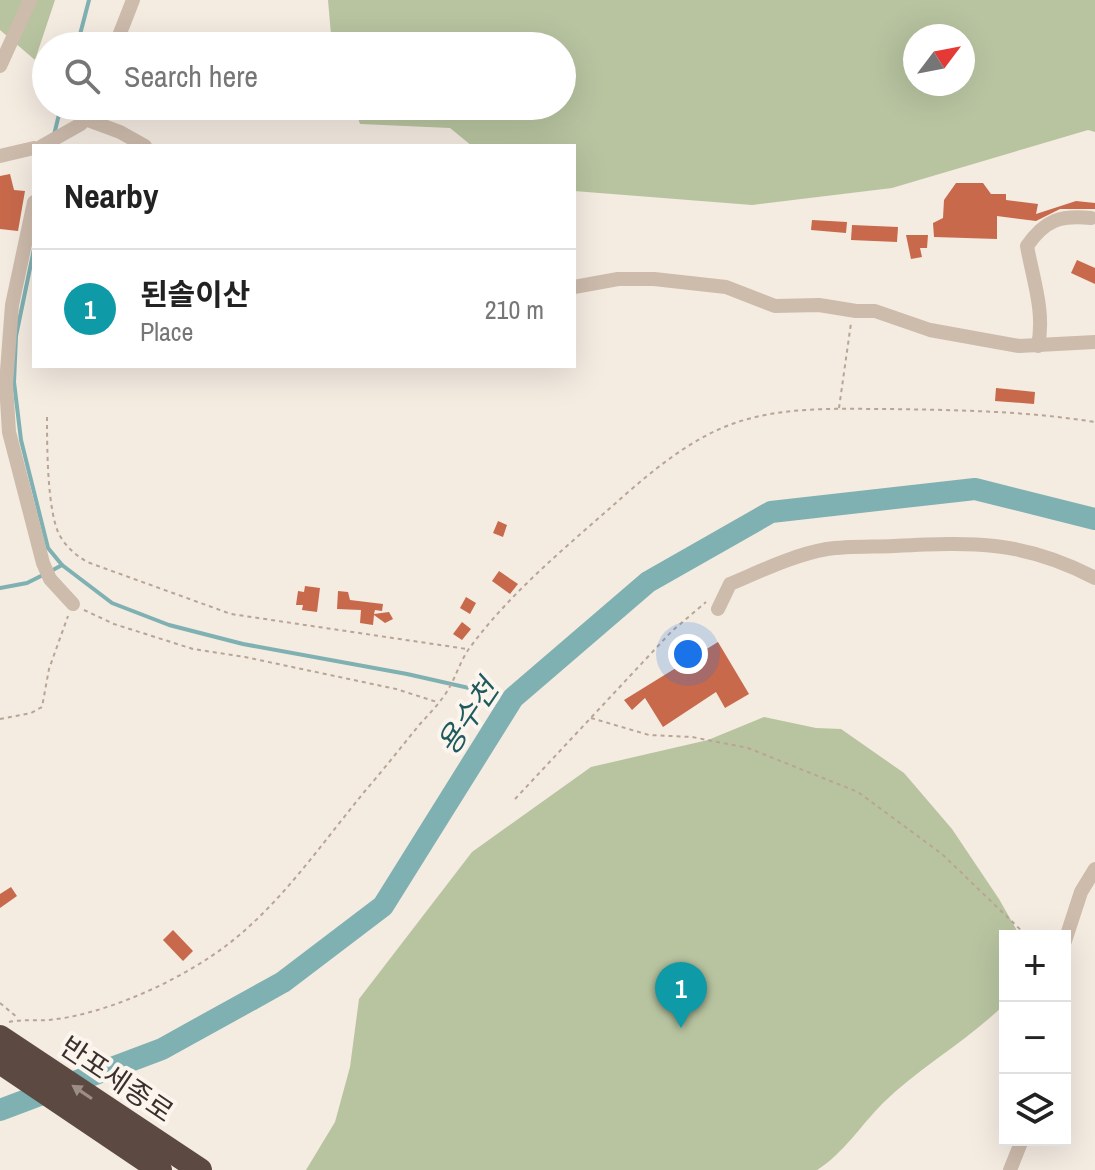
<!DOCTYPE html>
<html lang="en">
<head>
<meta charset="utf-8">
<style>
  :root { --surface:#fff; --page:#f2f2f2; --text:#222; --muted:#767676; --line:#e0e0e0; --accent:#ea580c }
  body { margin:0; font-family:"Archivo Narrow","Noto Sans KR",sans-serif; background:var(--page); color:var(--text) }
  .controls { position:absolute; right:24px; bottom:24px; display:grid; overflow:hidden; border-radius:0px; box-shadow:0 8px 32px #0002 }
  .controls button { width:72px; height:72px; display:grid; place-items:center; padding:0; border:0; border-bottom:2px solid var(--line); background:var(--surface); color:var(--text); font:40px sans-serif }
  .compass { position:absolute; left:903px; top:24px; width:72px; height:72px; border-radius:50%; background:var(--surface); box-shadow:0 8px 32px #0002; rotate:58deg }
  .you { position:absolute; left:688px; top:654px; width:28px; height:28px; margin:-20px; border:6px solid #fff; border-radius:50%; background:#1a73e8; box-shadow:0 0 0 12px #1a73e833 }
  .badge { display:grid; place-items:center; width:52px; height:52px; border-radius:50%; background:var(--accent); color:#fff; font-size:26px; font-weight:700 }
  .pin { position:absolute; translate:-50% -66px; filter:drop-shadow(0 2px 4px #0008) }
  .pin::after { content:''; position:absolute; top:42px; width:28px; height:24px; background:inherit; clip-path:polygon(0 0,100% 0,50% 100%) }
  .list { margin:0; padding:0; list-style:none }
  h2 { display:flex; justify-content:space-between; align-items:center; height:104px; margin:0; padding:0 32px; font-size:34px }
  h2 small { font-size:26px; font-weight:400; color:var(--muted) }
  .list li { display:grid; grid-template-columns:52px 1fr auto; gap:24px; align-items:center; box-sizing:border-box; height:120px; padding:0 32px; border-top:2px solid var(--line) }
  .list b { display:block; font-size:30px; white-space:nowrap }
  .list p { margin:0; font-size:26px; white-space:nowrap; color:var(--muted) }
  .list em { font-size:26px; font-style:normal; color:var(--muted) }
  .icon { flex:none; width:44px; height:44px; fill:none; stroke:currentColor; stroke-width:2; stroke-linecap:round; stroke-linejoin:round }
  .map { position:relative; flex:none; width:1095px; height:1170px; overflow:hidden }
  .search { position:absolute; background:var(--surface); box-shadow:0 8px 32px #0002; left:32px; top:32px; width:544px; height:88px; display:flex; align-items:center; gap:20px; box-sizing:border-box; padding:0 28px; border-radius:44px; color:var(--muted); font-size:30px }
  .panel { position:absolute; background:var(--surface); box-shadow:0 8px 32px #0002; left:32px; top:144px; width:544px; height:224px; border-radius:0px }
  .map>svg:first-child { display:block }
</style>
</head>
<body>
<div class="map">
<svg width="1095" height="1170" viewBox="0 0 1095 1170">
  <rect width="100%" height="100%" fill="#f4ebe1"/>
  <g fill="#b8c4a0" fill-rule="evenodd">
    <path d="M0,0H55L35,60L0,30Z"/>
    <path d="M328,0H1095V132L1088,130L892,188L752,205L574,191V146H472L450,128L360,124L354,106H562V46H332ZM963,36V84H915V36Z"/>
    <path d="M764,717L816,728L841,729L904,773L952,829L999,899L1020,936H1005V1004C967,1041 920,1067 883,1103C861,1125 844,1153 817,1170H306L335,1122L350,1067L359,999L472,852L591,767L708,740Z"/>
  </g>
  <g fill="none" stroke-linecap="round" stroke-linejoin="round">
    <g stroke="#7fb0b2" stroke-width="4">
      <path d="M77,46L89,0"/>
      <path d="M54,135L61,106"/>
      <path d="M34,249L16,336L14,382L21,440L48,548L62,565"/>
      <path d="M51,571L62,565L112,603L169,625L243,644L407,674L513,698"/>
      <path d="M0,588L27,583L43,575"/>
    </g>
    <path stroke="#7fb0b2" stroke-width="22" d="M0,1110L162,1049L283,982L383,906L513,698L648,582L771,512L975,489L1095,519"/>
  </g>
  <g fill="#c8694b">
    <path d="M10,174L14,190L25,191L18,231L0,229V176Z"/>
    <path d="M956,183H983L991,194H1006V200L1038,204L1036,214L1076,201L1095,203V209H1060L1036,221L997,216V239L934,237L933,223L943,218L944,200Z"/>
    <path d="M812,220L847,222L846,233L811,230Z"/>
    <path d="M852,225L898,227L897,242L851,240Z"/>
    <path d="M906,235H928L927,248H920L922,257L911,259Z"/>
    <path d="M1077,260L1095,268V284L1071,273Z"/>
    <path d="M996,388L1035,392L1034,404L995,401Z"/>
    <path d="M498,521L507,525L503,537L493,533Z"/>
    <path d="M499,571L518,584L510,594L492,581Z"/>
    <path d="M305,586L320,588L317,612L302,610L303,605H296L298,591L304,592Z"/>
    <path d="M338,591L348,592L350,600L383,604L382,611L375,610L374,614L389,612L393,619L385,623L374,615L373,625L360,623L361,610L337,609Z"/>
    <path d="M466,597L476,603L470,614L460,608Z"/>
    <path d="M462,622L471,629L462,640L453,634Z"/>
    <path d="M718,642L749,694L725,708L716,692L663,727L645,698L632,710L624,700Z"/>
    <path d="M11,887L17,896L0,908V894Z"/>
    <path d="M173,930L193,951L183,961L163,940Z"/>
  </g>
  <g fill="none" stroke-linecap="round" stroke-linejoin="round">
    <g stroke="#b9a596" stroke-width="2" stroke-dasharray="4 4" stroke-linecap="butt">
      <path d="M839,408L851,323"/>
      <path d="M47,417C47,445 47,513 60,536C67,548 76,555 87,562L231,614L467,649"/>
      <path d="M84,610L114,624L193,649L245,657L396,689L437,702"/>
      <path d="M591,718L649,735L692,737L748,748L858,792L942,854L1027,936"/>
      <path d="M0,719L31,713L42,707L49,669L68,616"/>
      <path d="M515,799L672,631L706,602"/>
      <path d="M0,1003L18,1018"/>
      <path d="M9,1022C23,1019 36,1021 49,1020C101,1015 167,986 210,957C273,916 318,848 365,791C384,769 402,746 420,724C429,714 439,704 446,693C456,678 460,660 471,646C509,595 561,551 609,509C646,476 688,439 735,423C784,406 837,409 888,409C957,410 1026,411 1095,422"/>
    </g>
    <g stroke="#cdbbac" stroke-width="14">
      <path d="M115,46L133,0"/>
      <path d="M0,66L30,0"/>
      <path d="M85,119L120,132L145,146"/>
      <path d="M42,146L81,124L89,106"/>
      <path d="M0,156L34,148"/>
      <path d="M34,202L12,305L6,384L9,432L43,563L50,579L73,604"/>
      <path d="M574,287L618,279H654L726,287L775,306L819,305L856,311H875L930,330L1019,346L1095,342"/>
      <path d="M1038,346C1045,311 1033,280 1027,246C1045,220 1060,215 1091,218"/>
      <path d="M718,609L730,584C761,571 793,555 827,549C849,546 872,547 894,546C972,542 1023,540 1095,578"/>
      <path d="M1065,941L1081,892L1095,869"/>
      <path d="M1010,1170L1022,1140"/>
    </g>
    <g stroke="#5c4a42" stroke-width="24">
      <path d="M0,1037L200,1170"/>
      <path d="M0,1062L160,1170"/>
    </g>
  </g>
  <defs><path id="oneway-solid" d="M-6-.8H1V-3.2L6.5 0L1 3.2V.8H-6Z" transform="scale(2)"/></defs>
  <use fill="#9c8e87" href="#oneway-solid" transform="translate(82 1092) rotate(-146)"/>
  <g text-anchor="middle" stroke-width="8" stroke-linejoin="round" paint-order="stroke">
    <g font-size="28" fill="#3b302b" stroke="#fbf5ee">
      <text transform="translate(117 1079) rotate(34)" y="10">반포세종로</text>
    </g>
    <g font-size="30" font-style="italic" fill="#1f5a5e" stroke="#fbf5ee">
      <text transform="translate(468 717) rotate(-56)" y="10">용수천</text>
    </g>
  </g>
</svg>
<div class="controls">
<button>+</button>
<button>−</button>
<button><svg class="icon" aria-label="layers" viewBox="0 0 24 24"><path d="M12 4l9 5-9 5-9-5zM3 14l9 5 9-5"/></svg></button>
</div>
<svg class="compass" viewBox="-18 -18 36 36"><path d="M0-13l5 13h-10z" fill="#e53935"/><path d="M0 13l5-13h-10z" fill="#767676"/></svg>
<div class="you"></div>
<div class="pin badge" style="left:681px;top:1028px;background:#0f9aa8">1</div>
<div class="search"><svg class="icon" aria-label="search" viewBox="0 0 24 24"><circle cx="10" cy="10" r="6"/><path d="M15 15l6 6"/></svg>Search here</div>
<section class="panel">
<h2>Nearby<small></small></h2>
<ul class="list">
<li><span class="badge" style="background:#0f9aa8">1</span><div><b>된솔이산</b><p>Place</p></div><em>210 m</em></li>
</ul>
</section>
</div>
</body>
</html>
